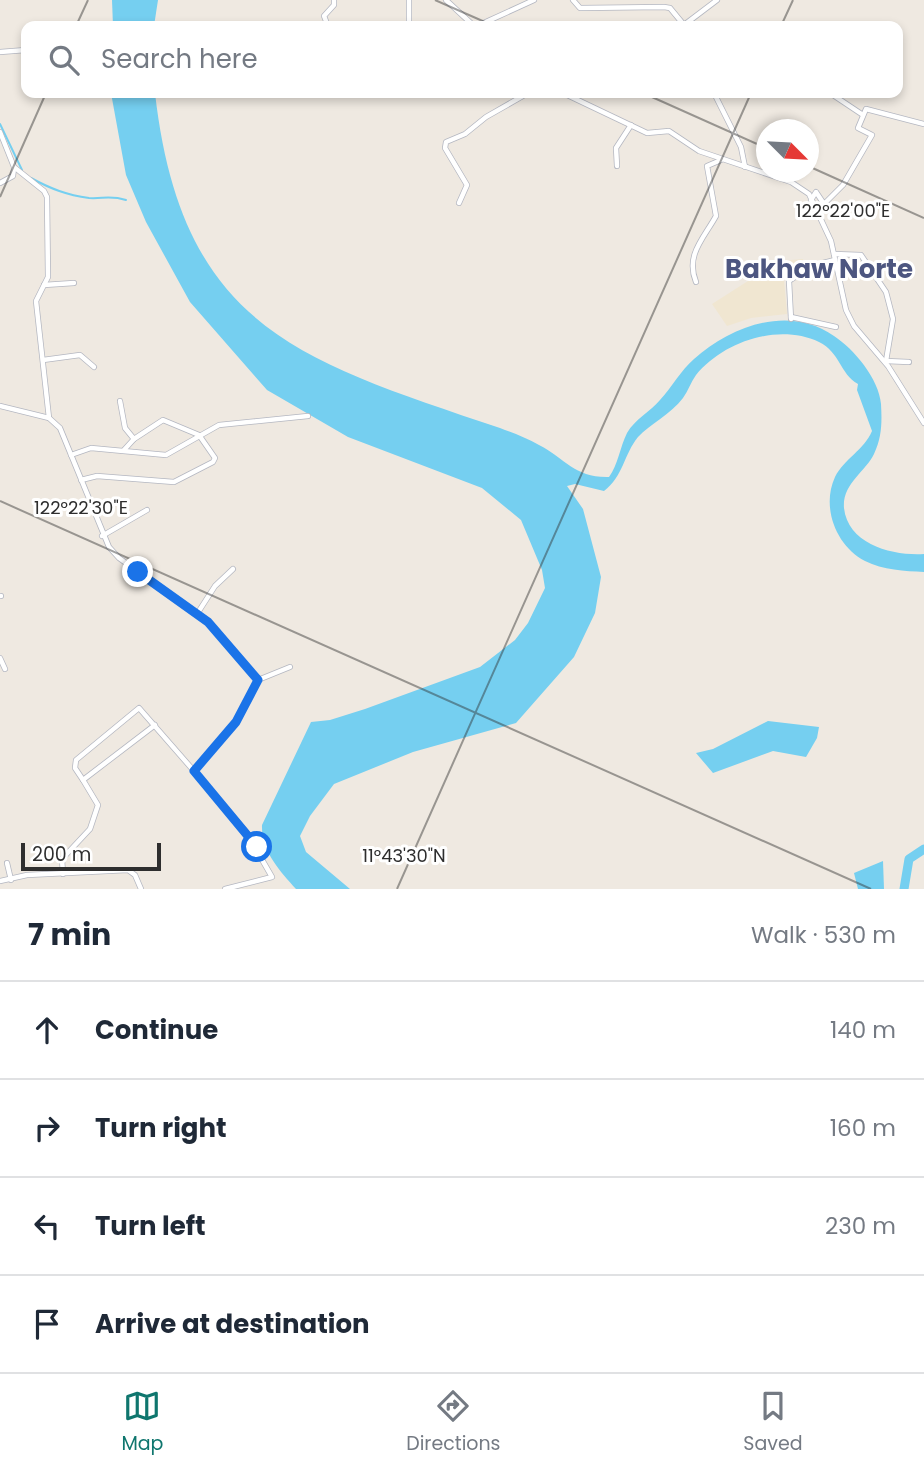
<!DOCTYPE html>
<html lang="en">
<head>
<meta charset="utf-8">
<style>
  :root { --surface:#fff; --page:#f6f6f7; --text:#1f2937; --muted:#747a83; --line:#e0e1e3; --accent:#0f766e }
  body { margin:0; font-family:Poppins,sans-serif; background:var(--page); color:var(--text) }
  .compass { position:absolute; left:756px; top:119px; width:63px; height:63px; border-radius:50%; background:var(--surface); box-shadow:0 4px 10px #0003; rotate:114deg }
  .scale { position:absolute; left:21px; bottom:18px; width:140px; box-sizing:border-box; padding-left:7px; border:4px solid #2e2e2e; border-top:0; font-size:19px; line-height:24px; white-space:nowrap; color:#2e2e2e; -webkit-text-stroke:5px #fff; paint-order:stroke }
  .stop { position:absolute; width:21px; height:21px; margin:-16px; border:5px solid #1a73e8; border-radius:50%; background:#fff }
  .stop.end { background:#1a73e8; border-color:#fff; box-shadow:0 2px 7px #0008 }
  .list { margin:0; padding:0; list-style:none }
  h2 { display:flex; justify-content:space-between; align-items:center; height:91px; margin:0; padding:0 28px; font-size:30px }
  h2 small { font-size:23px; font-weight:400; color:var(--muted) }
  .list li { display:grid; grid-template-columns:46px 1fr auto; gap:21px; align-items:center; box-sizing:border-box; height:98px; padding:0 28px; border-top:2px solid var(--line) }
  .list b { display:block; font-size:26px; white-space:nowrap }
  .list em { font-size:23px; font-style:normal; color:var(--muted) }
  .icon { flex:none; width:38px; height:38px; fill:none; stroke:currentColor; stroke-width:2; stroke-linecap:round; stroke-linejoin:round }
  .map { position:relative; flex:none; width:924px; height:889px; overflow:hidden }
  .search { position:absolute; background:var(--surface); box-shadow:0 4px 10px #0003; left:21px; right:21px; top:21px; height:77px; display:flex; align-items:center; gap:18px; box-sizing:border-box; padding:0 24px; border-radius:14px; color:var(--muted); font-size:26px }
  .sheet { height:483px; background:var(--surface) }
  nav { display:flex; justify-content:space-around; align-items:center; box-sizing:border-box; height:98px; border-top:2px solid var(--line); background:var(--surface); font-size:19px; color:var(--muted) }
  nav a { display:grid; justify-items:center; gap:4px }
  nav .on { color:var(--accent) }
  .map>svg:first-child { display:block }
</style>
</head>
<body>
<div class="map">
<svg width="924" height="889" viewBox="0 0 924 889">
  <rect width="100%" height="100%" fill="#efe9e1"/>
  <path fill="#f0e6d1" d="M803,259L804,268L799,274L784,280L787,314L751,318L727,326L712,304L779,261Z"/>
  <g fill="#75cff0">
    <path d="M112,0H158L154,26H113Z"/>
    <path d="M111,93H155C182,329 300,360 500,428C513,433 527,438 539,445C566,459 575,478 609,477C618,465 620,447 627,433C635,419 650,412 660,400C672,387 681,370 694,359C731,326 789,304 834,336C854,349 879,379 881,404C882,422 882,437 874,454C866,471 842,484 844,508C848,545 894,556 924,554V572C905,571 883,570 865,561C836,546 821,507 835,477C844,459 864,450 872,431L857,390L858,384C840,374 840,352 819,342C779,323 724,341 696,375C691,382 688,391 683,398C671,414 650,424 638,437C624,454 623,477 604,491L575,484L567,486L583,509L601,577L595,613L574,657L516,723L413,752L334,784L310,816L300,836L306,852L350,889H296C280,871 261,851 262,825L311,722L330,720L365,709L480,667L515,640L528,623L545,588L542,570L521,520L482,488L348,437L267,390L190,302L146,222L126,175Z"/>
    <path d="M768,721L819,727L817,738L806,757L773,751L713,773L696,753L713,749Z"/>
    <path d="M883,861L884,889H858L854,873Z"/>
  </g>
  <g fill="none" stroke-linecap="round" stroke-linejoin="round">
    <g stroke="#75cff0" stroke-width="2">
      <path d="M0,124L22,170"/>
      <path d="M31,178C51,189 67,195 89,198C103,199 110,195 126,200"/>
    </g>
    <path stroke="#75cff0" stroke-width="9" d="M904,889L909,859L924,849"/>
    <defs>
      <g id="minor">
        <path d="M409,0V26"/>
        <path d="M446,0L474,26"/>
        <path d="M573,0L580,8L664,7L670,8L684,25L717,0"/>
        <path d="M328,26L324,16L334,5V0"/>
        <path d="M477,26L534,0"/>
        <path d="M0,52L26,50"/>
        <path d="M563,93L647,133L669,131L699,151L791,182L809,194L831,241L846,310L854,326L888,366L924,423"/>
        <path d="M714,93L741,147L745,167"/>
        <path d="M830,93L863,115"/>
        <path d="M0,132L14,167L44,191L47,197L48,277L36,301L49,418"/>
        <path d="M617,166L616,148L631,125"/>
        <path d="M0,183L13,176L14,168"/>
        <path d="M811,200L816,192L824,204L843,185L872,135L858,128L866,109L924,124"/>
        <path d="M459,203L467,185L445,148L446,142L465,134L486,117L528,93"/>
        <path d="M834,254L861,255L886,292L893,319L886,361"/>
        <path d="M696,282C685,255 704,238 716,216L707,166L721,160"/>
        <path d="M44,285L74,283"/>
        <path d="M791,317L836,327"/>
        <path d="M791,319L789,281L811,266L835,260"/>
        <path d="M43,360L80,355L94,367"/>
        <path d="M886,361L909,362"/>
        <path d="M120,401L125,428L134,439"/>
        <path d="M0,406L49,418L60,428L109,547L119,558L208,622L258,680L236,722L194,771L246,832L272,877L225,889"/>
        <path d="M71,455L91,448L166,455L219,425L308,416"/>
        <path d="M81,480L97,476L174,482L213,462L215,458L199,435L163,420L134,439L124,450"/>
        <path d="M102,536L147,510"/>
        <path d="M0,596H1"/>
        <path d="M197,614L215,586L233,569"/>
        <path d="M0,658L5,669"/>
        <path d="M258,680L290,667"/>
        <path d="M83,780L75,768L76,760L139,708L194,771"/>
        <path d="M7,863L11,880"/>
        <path d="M63,874L62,859L90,829L98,805L83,780L155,725"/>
        <path d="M0,881L27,875L128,870L135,875L141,889"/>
      </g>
    </defs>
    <use href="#minor" stroke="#b4b7c1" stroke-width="6"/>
    <use href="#minor" stroke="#fff" stroke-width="4.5"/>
  </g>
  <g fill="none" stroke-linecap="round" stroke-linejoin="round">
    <path stroke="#1a73e8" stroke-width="9" d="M138,572L208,622L258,680L236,722L194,771L257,847"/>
  </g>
  <path fill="none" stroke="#2e2e2e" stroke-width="2" stroke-opacity="0.45" d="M435,0L494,26M76,26L88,0M781,26L793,0M643,93L766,148M808,166L924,218M0,197L46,93M0,501L871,889M397,889L751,93"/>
  <g text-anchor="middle" stroke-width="6" stroke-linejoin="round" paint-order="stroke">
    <g font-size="26" font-weight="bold" fill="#4d5680" stroke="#fff">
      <text x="819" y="278">Bakhaw Norte</text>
    </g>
  </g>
  <g font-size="18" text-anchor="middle" fill="#2e2e2e" stroke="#fff" stroke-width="6" stroke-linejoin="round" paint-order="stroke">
    <text x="843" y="217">122°22'00"E</text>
    <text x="81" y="514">122°22'30"E</text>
    <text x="404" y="862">11°43'30"N</text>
  </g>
</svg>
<svg class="compass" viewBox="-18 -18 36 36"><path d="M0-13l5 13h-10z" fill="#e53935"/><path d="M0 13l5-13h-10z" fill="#747a83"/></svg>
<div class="scale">200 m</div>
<div class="stop" style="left:257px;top:847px"></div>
<div class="stop end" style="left:138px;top:572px"></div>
<div class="search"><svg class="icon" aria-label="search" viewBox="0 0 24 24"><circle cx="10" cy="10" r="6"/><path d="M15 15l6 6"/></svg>Search here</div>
</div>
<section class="sheet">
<h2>7 min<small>Walk · 530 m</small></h2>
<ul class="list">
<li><svg class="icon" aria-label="ahead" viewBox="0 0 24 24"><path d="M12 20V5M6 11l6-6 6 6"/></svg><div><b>Continue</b></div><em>140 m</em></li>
<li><svg class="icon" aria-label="right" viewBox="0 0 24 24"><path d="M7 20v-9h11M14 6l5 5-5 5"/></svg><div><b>Turn right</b></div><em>160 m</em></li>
<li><svg class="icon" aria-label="left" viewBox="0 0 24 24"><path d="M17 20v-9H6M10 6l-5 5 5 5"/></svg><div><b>Turn left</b></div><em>230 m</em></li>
<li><svg class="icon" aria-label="arrive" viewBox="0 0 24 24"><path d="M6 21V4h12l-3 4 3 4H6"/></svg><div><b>Arrive at destination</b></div></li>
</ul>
</section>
<nav>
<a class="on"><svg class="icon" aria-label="map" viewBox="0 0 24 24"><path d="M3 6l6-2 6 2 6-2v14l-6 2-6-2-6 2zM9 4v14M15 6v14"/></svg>Map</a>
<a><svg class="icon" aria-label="directions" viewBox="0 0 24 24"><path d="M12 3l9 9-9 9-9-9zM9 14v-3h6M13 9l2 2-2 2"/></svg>Directions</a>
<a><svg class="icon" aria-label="saved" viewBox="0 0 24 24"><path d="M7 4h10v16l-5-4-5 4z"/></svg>Saved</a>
</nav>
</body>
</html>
